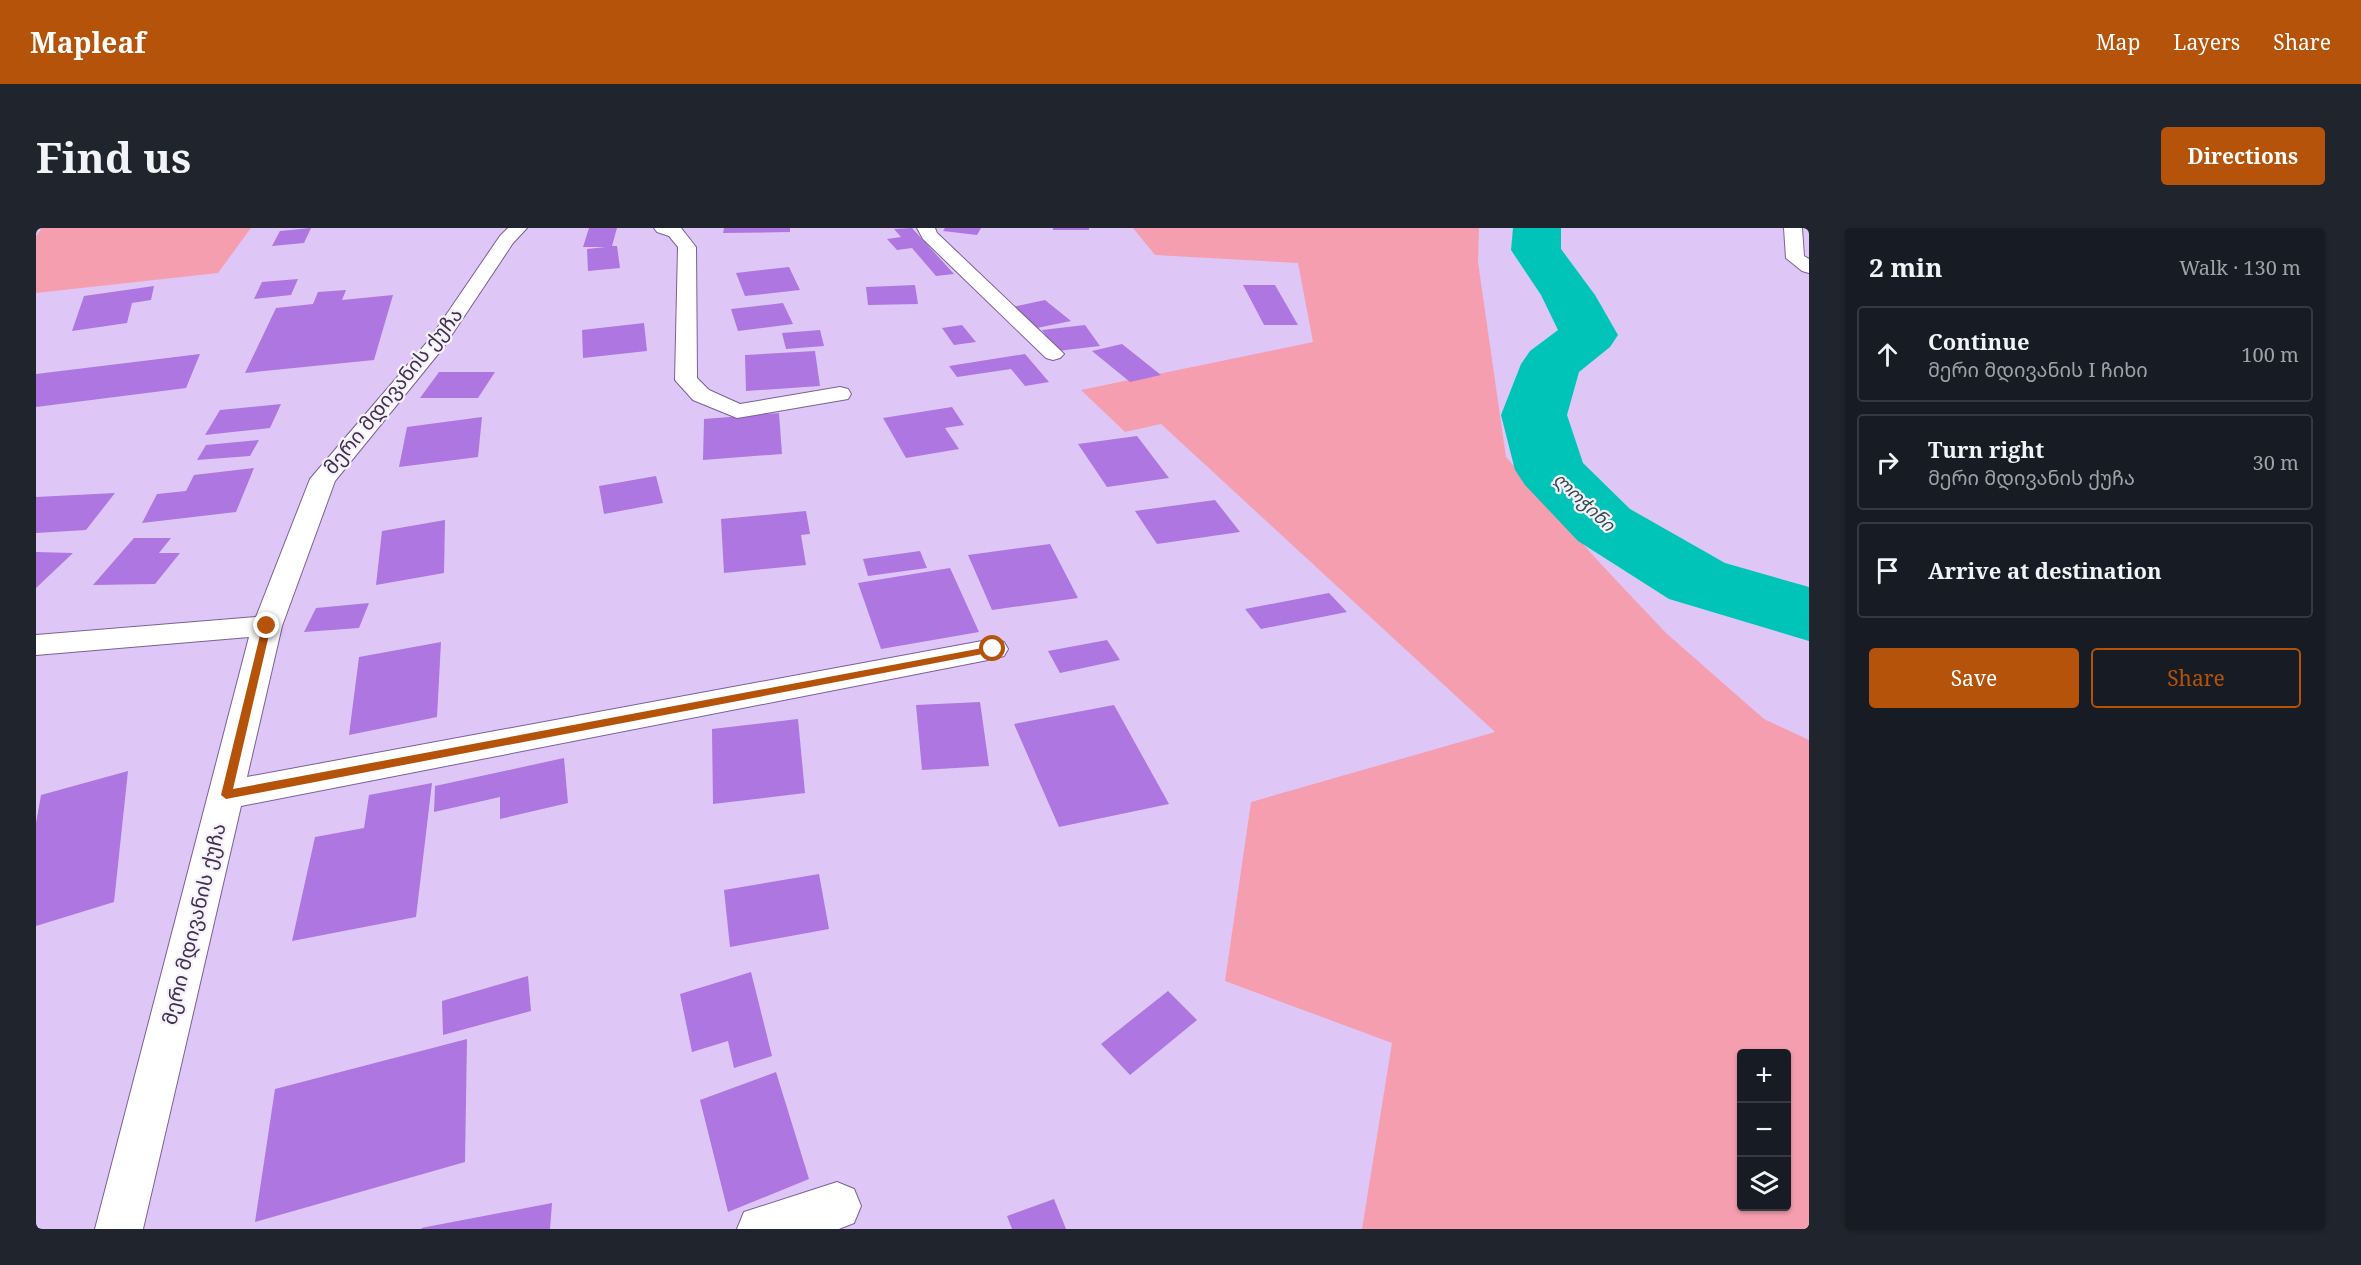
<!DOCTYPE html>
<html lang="en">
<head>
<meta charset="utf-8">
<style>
  :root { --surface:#171b24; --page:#20242c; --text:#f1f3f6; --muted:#9ea1a6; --line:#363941; --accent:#b45309 }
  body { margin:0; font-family:"Noto Serif","Noto Sans Georgian",serif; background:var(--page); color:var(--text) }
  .controls { position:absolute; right:18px; bottom:18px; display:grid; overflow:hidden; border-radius:6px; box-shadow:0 2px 4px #0004 }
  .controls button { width:54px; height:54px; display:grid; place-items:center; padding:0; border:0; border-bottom:2px solid var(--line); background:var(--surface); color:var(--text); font:30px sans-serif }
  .stop { position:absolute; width:18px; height:18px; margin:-14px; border:4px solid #b45309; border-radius:50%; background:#fff }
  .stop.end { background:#b45309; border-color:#fff; box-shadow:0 2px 6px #0008 }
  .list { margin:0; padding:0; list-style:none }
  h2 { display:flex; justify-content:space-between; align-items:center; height:78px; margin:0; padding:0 24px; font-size:26px }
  h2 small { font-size:20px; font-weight:400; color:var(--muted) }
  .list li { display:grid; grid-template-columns:39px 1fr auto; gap:18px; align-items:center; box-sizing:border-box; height:96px; margin:0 12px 12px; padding:0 12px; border:2px solid var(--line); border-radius:6px }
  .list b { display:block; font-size:22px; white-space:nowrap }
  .list p { margin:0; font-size:20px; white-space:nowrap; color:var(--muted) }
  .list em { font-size:20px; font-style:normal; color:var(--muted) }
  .actions { display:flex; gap:12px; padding:18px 24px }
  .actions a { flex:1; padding:14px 0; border:2px solid var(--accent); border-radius:6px; text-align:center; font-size:21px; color:var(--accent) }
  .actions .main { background:var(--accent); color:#fff }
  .icon { flex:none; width:33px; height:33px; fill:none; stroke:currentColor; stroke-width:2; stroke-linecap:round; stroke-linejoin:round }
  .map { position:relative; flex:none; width:1773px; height:1001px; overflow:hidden; border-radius:6px }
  header { display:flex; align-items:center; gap:36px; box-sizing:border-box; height:84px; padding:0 30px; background:var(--accent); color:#fff }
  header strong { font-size:28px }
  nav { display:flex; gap:33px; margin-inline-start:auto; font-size:21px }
  .intro { display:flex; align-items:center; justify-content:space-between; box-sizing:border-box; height:144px; padding:0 36px }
  h1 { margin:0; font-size:42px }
  .button { padding:15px 27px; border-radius:6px; background:var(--accent); color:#fff; font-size:21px; font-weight:700 }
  main { display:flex; gap:36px; padding:0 36px }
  aside { flex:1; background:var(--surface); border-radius:6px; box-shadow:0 2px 4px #0004 }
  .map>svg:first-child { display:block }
</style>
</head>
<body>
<header>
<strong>Mapleaf</strong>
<nav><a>Map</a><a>Layers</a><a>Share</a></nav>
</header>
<div class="intro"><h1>Find us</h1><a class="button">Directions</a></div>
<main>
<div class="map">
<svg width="1773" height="1001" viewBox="0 0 1773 1001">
  <rect width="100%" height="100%" fill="#dec7f7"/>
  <g fill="#f59eb0" fill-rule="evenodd">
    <path d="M6,0H215L182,45L0,65V8Z"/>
    <path d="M1097,0H1443L1442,34L1470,229L1563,334L1630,405L1728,491L1773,512V1001H1326L1356,815L1189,753L1215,574L1459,504L1125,196L1089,204L1045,162L1277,114L1262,35L1119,27ZM1706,826H1750V978H1706Z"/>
  </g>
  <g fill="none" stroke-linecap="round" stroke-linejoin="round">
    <path fill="#00c4b8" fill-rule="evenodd" d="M1477,0H1525V21L1559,67L1582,107L1574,119L1543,144L1531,187L1547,235L1594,281L1689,335L1773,359V413L1633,371L1542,313L1489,257L1479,242L1465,187L1485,136L1494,123L1522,102L1505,67L1475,22Z"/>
  </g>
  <g fill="#ae76e0">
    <path d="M275,0L268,15L236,18L244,3Z"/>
    <path d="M553,0H581L576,18H581L584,40L552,43L551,21L570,19H547Z"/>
    <path d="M688,0H754V4L687,5Z"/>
    <path d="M876,0L918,46L900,48L876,20L861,22L851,11L865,9L858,1Z"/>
    <path d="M909,0H945L941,7L907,3Z"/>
    <rect x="1017" y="0" width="36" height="2"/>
    <path d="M753,39L764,62L709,68L700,45Z"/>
    <path d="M262,51L255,67L218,71L226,54Z"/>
    <path d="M879,57L882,76L832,77L830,59Z"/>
    <path d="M1207,57H1239L1262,97H1228Z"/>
    <path d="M118,58L115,72L96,75L91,95L36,103L48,68Z"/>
    <path d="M310,62L306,72L357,67L338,132L209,145L240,80L277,76L282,64Z"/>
    <path d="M1009,72L1035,93L1001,100L976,79Z"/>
    <path d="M747,75L757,96L702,103L695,81Z"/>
    <path d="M608,95L611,123L547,130L546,102Z"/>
    <path d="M926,97L940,114L918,117L906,100Z"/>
    <path d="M1049,97L1064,118L1021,123L1006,102Z"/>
    <path d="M784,102L788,118L750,121L746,105Z"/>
    <path d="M1086,116L1125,147L1094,154L1056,123Z"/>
    <path d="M779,123L784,158L710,163L709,127Z"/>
    <path d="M164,126L150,160L0,179V146Z"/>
    <path d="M989,126L1013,154L989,158L975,141L921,149L913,138Z"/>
    <path d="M403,144H459L442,170H384Z"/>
    <path d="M245,176L234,200L169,207L184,182Z"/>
    <path d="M916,179L928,197L909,200L923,221L870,230L847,190Z"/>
    <path d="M743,185L746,226L667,232L668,191Z"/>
    <path d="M446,189L442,229L363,239L371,199Z"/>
    <path d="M1101,208L1133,250L1071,259L1042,216Z"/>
    <path d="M223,212L214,228L161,232L170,217Z"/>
    <path d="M218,240L200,284L106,295L121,266L150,263L158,247Z"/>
    <path d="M620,248L627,275L568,286L563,258Z"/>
    <path d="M79,265L50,302L0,305V269Z"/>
    <path d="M1179,272L1204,304L1121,316L1099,283Z"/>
    <path d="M770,283L774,306L765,307L770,337L688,345L685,291Z"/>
    <path d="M409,292L408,345L340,357L346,303Z"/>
    <path d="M98,310H135L123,325H144L119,356L57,357Z"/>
    <path d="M1014,316L1042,370L956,382L932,327Z"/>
    <path d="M884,323L891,340L832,348L827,331Z"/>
    <path d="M0,324L37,325L0,360Z"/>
    <path d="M914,340L943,404L845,421L822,355Z"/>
    <path d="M1293,365L1311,384L1225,401L1209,381Z"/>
    <path d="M333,375L323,400L268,404L280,380Z"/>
    <path d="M1071,412L1084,432L1024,445L1012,423Z"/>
    <path d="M405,414L401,489L313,507L323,429Z"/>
    <path d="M944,474L953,538L886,542L880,477Z"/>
    <path d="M1078,477L1133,576L1023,599L978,496Z"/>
    <path d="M762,491L769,565L677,576L676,501Z"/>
    <path d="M528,530L532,575L464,591V569L398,584L399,558Z"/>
    <path d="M92,543L78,674L0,698V595L5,567Z"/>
    <path d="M396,555L380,689L256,713L279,609L328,600L333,567Z"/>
    <path d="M783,646L793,701L694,719L688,662Z"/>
    <path d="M715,744L736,828L698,840L692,813L656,824L644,766Z"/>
    <path d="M492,748L495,783L407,807L406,773Z"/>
    <path d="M1132,763L1161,792L1094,847L1065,816Z"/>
    <path d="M431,811L429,934L219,994L239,861Z"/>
    <path d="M740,844L773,951L692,984L664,872Z"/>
    <path d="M1018,971L1030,1001H976L971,988Z"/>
    <path d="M516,975L514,1001H386L385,1000Z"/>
  </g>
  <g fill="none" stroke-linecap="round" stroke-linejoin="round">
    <defs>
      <g id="street">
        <path d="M472,0H491L477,15L407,120L299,253L246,398L211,549L957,411L968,414L972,421L968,428L957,431L205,578L107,1001H59L213,409L0,427V407L220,389L274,251L393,112L464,8Z"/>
        <path d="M618,0H645L660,19L661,150L673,162L704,176L804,159L812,161L815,166L812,171L701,190L657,172L639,152L642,19L633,8L621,4Z"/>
        <path d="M881,0H899L901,5L1024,122L1028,126L1024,130L1017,132L1010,130L887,11Z"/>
        <path d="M1748,0H1766L1768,28L1773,31V45L1766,43L1750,30Z"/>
        <path d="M801,954L818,961L825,978L818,995L803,1001H701L708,984Z"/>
      </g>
    </defs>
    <use href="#street" stroke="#7b6096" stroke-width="2"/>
    <use href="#street" fill="#fff" fill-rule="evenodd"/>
  </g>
  <path fill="#b45309" d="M227,395L235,398L197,561L957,418L962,421L957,424L190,571L185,567Z"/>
  <g text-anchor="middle" stroke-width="4.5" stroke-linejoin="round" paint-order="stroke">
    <g font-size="18" font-style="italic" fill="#2e4e4a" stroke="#f6f1fd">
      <text transform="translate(1548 274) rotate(43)" y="6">ლოჭინი</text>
    </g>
    <g font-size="20" fill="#3e324a" stroke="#f6f1fd">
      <text transform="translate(357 163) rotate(-51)" y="7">მერი მდივანის ქუჩა</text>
      <text transform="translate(158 696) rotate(-76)" y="7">მერი მდივანის ქუჩა</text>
    </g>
  </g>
</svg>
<div class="controls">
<button>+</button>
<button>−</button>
<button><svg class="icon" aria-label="layers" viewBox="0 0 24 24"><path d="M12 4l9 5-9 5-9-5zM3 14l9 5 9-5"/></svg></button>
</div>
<div class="stop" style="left:957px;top:421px"></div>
<div class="stop end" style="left:231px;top:398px"></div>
</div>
<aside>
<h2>2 min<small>Walk · 130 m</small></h2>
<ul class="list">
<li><svg class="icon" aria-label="ahead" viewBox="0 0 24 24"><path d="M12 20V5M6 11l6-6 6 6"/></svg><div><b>Continue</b><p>მერი მდივანის I ჩიხი</p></div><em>100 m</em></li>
<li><svg class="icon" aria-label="right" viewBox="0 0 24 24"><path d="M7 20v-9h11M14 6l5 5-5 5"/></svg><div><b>Turn right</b><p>მერი მდივანის ქუჩა</p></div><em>30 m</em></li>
<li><svg class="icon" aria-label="arrive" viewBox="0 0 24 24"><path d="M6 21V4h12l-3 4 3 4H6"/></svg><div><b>Arrive at destination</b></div></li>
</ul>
<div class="actions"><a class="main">Save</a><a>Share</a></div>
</aside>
</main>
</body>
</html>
